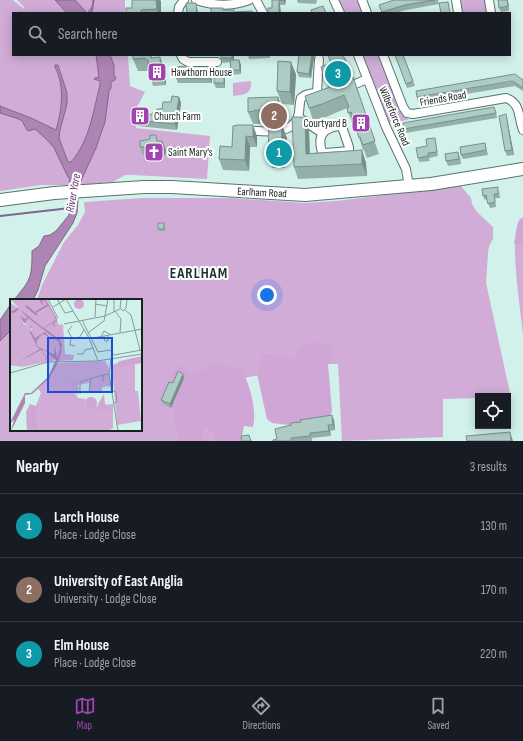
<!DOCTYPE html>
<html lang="en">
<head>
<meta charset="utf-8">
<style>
  :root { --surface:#171b24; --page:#242831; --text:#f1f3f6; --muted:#9ea1a6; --line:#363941; --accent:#a045af }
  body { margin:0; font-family:"Sofia Sans Condensed",sans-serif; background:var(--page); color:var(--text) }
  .controls { position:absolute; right:12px; bottom:12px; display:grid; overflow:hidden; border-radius:0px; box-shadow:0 2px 10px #0003 }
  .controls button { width:36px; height:36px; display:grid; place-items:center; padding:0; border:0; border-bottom:1px solid var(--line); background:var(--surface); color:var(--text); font:20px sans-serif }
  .you { position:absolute; left:267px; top:295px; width:14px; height:14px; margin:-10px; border:3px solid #fff; border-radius:50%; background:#1a73e8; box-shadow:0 0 0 6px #1a73e833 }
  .badge { display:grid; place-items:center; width:26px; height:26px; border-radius:50%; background:var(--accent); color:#fff; font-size:13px; font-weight:700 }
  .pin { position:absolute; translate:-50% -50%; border:2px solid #fff; box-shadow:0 1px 4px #0006 }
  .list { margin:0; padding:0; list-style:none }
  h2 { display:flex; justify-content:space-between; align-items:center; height:52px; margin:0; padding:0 16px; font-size:17px }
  h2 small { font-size:13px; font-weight:400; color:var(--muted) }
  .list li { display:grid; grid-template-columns:26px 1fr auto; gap:12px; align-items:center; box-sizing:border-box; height:64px; padding:0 16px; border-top:1px solid var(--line) }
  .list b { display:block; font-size:15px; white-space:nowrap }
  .list p { margin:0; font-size:13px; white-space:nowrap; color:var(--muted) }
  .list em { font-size:13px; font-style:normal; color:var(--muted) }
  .icon { flex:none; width:22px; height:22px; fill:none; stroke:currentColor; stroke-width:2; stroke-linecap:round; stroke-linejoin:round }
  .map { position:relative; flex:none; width:523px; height:441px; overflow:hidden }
  .search { position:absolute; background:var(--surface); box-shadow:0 2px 10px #0003; left:12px; right:12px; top:12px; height:44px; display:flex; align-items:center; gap:10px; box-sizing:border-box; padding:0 14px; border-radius:0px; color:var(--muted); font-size:15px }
  .sheet { height:244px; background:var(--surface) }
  nav { display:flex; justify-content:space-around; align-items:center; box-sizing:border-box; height:56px; border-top:1px solid var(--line); background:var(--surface); font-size:11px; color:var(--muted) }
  nav a { display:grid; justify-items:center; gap:2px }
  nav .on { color:var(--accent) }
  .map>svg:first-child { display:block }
</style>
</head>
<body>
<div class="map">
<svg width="523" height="441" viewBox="0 0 523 441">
  <rect width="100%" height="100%" fill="#d1f1ea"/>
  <g fill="#d0acd6">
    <path d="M0,0H13L24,9L25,8L17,0H55L67,13H13V55H96L100,85L92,124L81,148L71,162H68L59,138L60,130L67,104L59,67H55C65,87 62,109 56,130L31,118L0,106Z"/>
    <path d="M75,0H93C93,5 91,10 87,13Z"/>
    <path d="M94,0H125V13H92Z"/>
    <path d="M338,0H357L363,13H344Z"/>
    <path d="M458,0H486L489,13H461Z"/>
    <path d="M110,55H128L130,86L145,92L137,107L136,128L210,136L207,179L133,175H125L113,182L79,185C88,165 100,143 105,121C107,113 106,97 109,90C114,77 115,70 110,55Z"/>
    <path d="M361,55H379L408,120L388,123Z"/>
    <path d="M251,81C252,94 244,95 233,96V83Z"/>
    <path d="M0,113C6,115 15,116 20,121C24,123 25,128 29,131L35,129C50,142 70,165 68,185H41L0,191Z"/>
    <path d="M461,186L471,198L472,204L477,212L493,227V239L489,246L488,253L486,283L510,393L497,396H478V398L443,399V437L342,441L338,364H324L192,387V441H0V339L11,329V430H141V300H37L42,285L64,242L78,225L85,212L84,202L143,198H230L304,203L336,201Z"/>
    <path d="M523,218V334C521,310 508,237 520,219Z"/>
    <path d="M203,430L210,431L215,441H202Z"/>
  </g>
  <g fill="#d0a6d7">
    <path d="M523,218V244H514L518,223L520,219Z"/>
    <path d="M315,342L327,344L331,346L333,354L328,364L332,411L329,417L289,425L272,423L267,419L257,374L263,355C277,351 283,359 296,359L299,350L303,345Z"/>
    <path d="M217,363L223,366L240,368C250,382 257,410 253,427L244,426L241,441H215L210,431L204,430L202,441H180L175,422L174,409L180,388L178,384L173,382C171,376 172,373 175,367C183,365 186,367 191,373C203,373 208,366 217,363Z"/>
  </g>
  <g fill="#ad84b4" stroke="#806787">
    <path d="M55,0H75L87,13C91,10 93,5 93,0H94L92,13H67Z"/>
    <path d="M96,55H110L114,65V77H116L115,80L111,82V88L109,91L105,122L96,148L79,185L77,213L73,223L45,266L38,290L33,300H14C31,279 32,278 32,251L39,246L44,236L50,235L56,231L69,215V179L54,148L46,139L35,129L29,131L27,130L22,121L16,118L0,113V106L31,118L56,130C62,109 65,87 55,67V65H58L67,93V104L60,130L59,138L68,162H71C90,140 93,112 100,85V81L94,79L95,78L99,77Z"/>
    <path d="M11,304V330L0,341V320Z"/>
  </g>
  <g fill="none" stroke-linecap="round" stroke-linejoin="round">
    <path stroke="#806787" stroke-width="2" d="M0,216L70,208"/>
    <defs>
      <g id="street">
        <path d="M196,0C214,6 231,7 249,0"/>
        <path d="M256,0L263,13"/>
        <path d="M334,0L340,13"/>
        <path d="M362,0L367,13"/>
        <path d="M456,0L458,13"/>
        <path d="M489,0L491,13"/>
        <path d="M178,13L179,7L184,0"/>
        <path d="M181,55L183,59L188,62H217"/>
        <path d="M358,55L386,127L406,169L409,186"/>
        <path d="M383,55L403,107L407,113L413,114L506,98C521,103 518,117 523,130"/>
        <path d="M346,88L367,79"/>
        <path d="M317,93L319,59"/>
        <path d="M298,117L322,133"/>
        <path d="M339,126L342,127L349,147V151L326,153L322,152C317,136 323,128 339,126Z"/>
        <path d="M245,130C261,131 290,137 298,117C300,111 299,104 301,98C308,92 315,93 323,94"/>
      </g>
      <path id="secondary" d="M0,200L54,193L144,187H172L305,195L431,184L523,169"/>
    </defs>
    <use href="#street" stroke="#57746e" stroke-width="10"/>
    <use href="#secondary" stroke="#57746e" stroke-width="14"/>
    <use href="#street" stroke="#fff" stroke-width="8"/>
    <use href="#secondary" stroke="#fff" stroke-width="12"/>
  </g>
  <g fill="#94afa9">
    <path d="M272,0H286L285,5H280L272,8Z"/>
    <path d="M297,0H317L316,4L298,3Z"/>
    <path d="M394,0H438L439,4L406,10L395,13H382L379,5Z"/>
    <path d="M508,0L509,11L501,12L499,8Z"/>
    <path d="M161,1V13H126Z"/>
    <path d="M151,55L152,58L165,70L166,85L153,86L149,71H138L133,59Z"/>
    <path d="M234,55V60H239L241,65V74L232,75L231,70L230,62L223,63L221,58Z"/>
    <path d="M248,55H270V58L249,59Z"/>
    <path d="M395,55H403L415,86L407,88Z"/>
    <path d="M314,57L311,78L299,77L297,72Z"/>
    <path d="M344,57L379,154L367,158L364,150H363L355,125L353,126L347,108L326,117L313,120L305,96L330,87V86L328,87L321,67Z"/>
    <path d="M187,66L188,70L210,69L212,74V83H178L176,78Z"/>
    <path d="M296,74L294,105L282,104L277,91Z"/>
    <path d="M225,78V88H216L214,83Z"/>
    <path d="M523,80V91L515,86L418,102L417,97Z"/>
    <path d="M179,97L181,103L177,130L137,126L134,120L156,113L171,102Z"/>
    <path d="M278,97L282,110V124L260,123V124H253L248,112Z"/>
    <path d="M496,111L497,118L405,133L404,129Z"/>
    <path d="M305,118L309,131L310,153L362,150L366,163L367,176L298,179L294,167Z"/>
    <path d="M507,119L514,155L507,156L505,151Z"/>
    <path d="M233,126L257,136V147H250L249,171L223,170L219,159L232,147Z"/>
    <path d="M287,138L285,168H272L268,155Z"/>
    <path d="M435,138L436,143L438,156L429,158L430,161L419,162L418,158Z"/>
    <path d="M150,139L159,141L166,150L165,156L147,157V156L143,155L140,147Z"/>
    <path d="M485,143L488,155L463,159L461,155Z"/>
    <path d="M460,156L461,164L448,166L446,161Z"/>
    <path d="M499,191L500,198H495L496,207L490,208L487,199L485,200L483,196Z"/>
    <path d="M165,225V231H159L158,229Z"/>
    <path d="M183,374L184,378L171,408L163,404L161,400L173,383Z"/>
    <path d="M334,420L335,430L330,431L331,436L312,438V441H273Z"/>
  </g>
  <g fill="#788f8a">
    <path d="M156,0H160L161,1V13H158L157,9Z"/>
    <path d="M279,0L280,5L281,13H279Z"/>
    <path d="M284,0H286L285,5L284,1Z"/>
    <path d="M507,0H508L509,11L508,6Z"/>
    <path d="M196,3L197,7L198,13H197Z"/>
    <path d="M232,55H234V62L232,58Z"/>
    <path d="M312,55H313L314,57L311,78L309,74Z"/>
    <path d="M160,57L165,70L166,85L161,72Z"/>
    <path d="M239,60L241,65V74L240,70Z"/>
    <path d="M291,62L296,74L294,105L290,92Z"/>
    <path d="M210,69L212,74V83L210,79Z"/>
    <path d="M224,74L225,78V88L224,83Z"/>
    <path d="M179,97L181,103L177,130L175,124Z"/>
    <path d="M278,97L282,110V124L278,111Z"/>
    <path d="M506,114L507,119L514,155L512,150Z"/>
    <path d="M305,118L309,131L310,166L306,154Z"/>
    <path d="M253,125L257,136V147L253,137Z"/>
    <path d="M282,125L287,138L285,168L281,155Z"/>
    <path d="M246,136L250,147L249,171L245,160Z"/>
    <path d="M162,141L166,150L165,156L162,148Z"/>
    <path d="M362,150L366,163L367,176L362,164Z"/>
    <path d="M183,374L184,378L171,408L170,404Z"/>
    <path d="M332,415L334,420L335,430L333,425Z"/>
    <path d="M328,425L330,431L331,436L329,431Z"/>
    <path d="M510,432L513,441H511Z"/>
  </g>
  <g fill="#acccc5" stroke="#788f8a">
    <path d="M132,0H156L157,9L141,10V13H126V8H132Z"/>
    <path d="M272,0H284V1L279,0V13H268V8H272Z"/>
    <path d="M394,0H435L405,5L382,12L379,5Z"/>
    <path d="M498,0H507L508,6L499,8Z"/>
    <path d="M448,2L450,13H441L439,3Z"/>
    <path d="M186,3H196L197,13H187Z"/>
    <path d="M323,6L326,13H312L311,10Z"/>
    <path d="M211,8H223V10H234V12L252,11V13H211Z"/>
    <path d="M133,55H151V58L160,57L161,72L149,73L148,60H146L145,58L133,59Z"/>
    <rect x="221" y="55" width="11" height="3"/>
    <path d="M299,55H312L309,74L297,72Z"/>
    <path d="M328,55H342L343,57H344L350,70L325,79L321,67L331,63Z"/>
    <path d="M395,55H403L413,81L406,84Z"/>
    <path d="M230,60H239L240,70H231Z"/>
    <path d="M278,61L291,62L290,92L277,91Z"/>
    <path d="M187,66V70L210,69V79L176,78V67Z"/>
    <rect x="214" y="74" width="10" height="9"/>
    <path d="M515,74L523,80V88L513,81L417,97L416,91Z"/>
    <path d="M353,77L375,141L363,145L360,137L359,138L351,112L348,113L347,108L349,107L344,95L322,104L309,108L305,96L330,87V86Z"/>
    <path d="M172,96L179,97L175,124L134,120L135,113L152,115V113H156L157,109H162L163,102H171Z"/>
    <path d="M278,97V111L255,110V111L248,112V98Z"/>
    <path d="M494,107L496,113L404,129L403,123Z"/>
    <path d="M506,114L512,150L505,151L499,116Z"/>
    <path d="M292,117H302L305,118L306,154L362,150V164L294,167Z"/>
    <path d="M238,125H253V137L246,136L245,160L219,159L220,146L232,147L233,126Z"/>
    <path d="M269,125H282L281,155H268Z"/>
    <path d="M150,135H156L157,141H162V148H144V147H140V141L150,139Z"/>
    <path d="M435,138L437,152L428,153V156L418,158L416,148L427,146L426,139Z"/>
    <path d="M485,143L486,150L461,155L460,147Z"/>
    <path d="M458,152L459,159L446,161L445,154Z"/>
    <path d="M498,187V194H494L495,202L488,204L486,195L483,196L482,189Z"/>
    <rect x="158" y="223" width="6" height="6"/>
    <path d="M178,371L183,374L170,404L161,400L169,382L173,383Z"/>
    <path d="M332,415L333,425H328L329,431L310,433V436L291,438V441H273V440L277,439L275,429L291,425V423L301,422L300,420Z"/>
    <path d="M510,432L511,441H467L466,436Z"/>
    <path d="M249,435L251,441H242L241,436Z"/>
  </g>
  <defs>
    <symbol id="building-square" viewBox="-11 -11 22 22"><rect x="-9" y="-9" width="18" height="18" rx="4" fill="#a045af" stroke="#fff"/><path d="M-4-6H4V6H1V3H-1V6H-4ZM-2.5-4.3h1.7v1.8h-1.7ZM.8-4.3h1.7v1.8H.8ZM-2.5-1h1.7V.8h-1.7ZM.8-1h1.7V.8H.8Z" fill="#fff"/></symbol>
    <symbol id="church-square" viewBox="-11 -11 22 22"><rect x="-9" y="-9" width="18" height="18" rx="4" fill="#a045af" stroke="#fff"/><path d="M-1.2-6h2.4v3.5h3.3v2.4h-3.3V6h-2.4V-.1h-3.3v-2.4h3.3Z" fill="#fff"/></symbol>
  </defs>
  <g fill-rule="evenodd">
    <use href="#building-square" x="146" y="61" width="22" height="22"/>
    <use href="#building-square" x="129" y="105" width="22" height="22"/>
    <use href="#building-square" x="350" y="112" width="22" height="22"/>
    <use href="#church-square" x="143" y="141" width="22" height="22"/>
  </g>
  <g text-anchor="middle" stroke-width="4" stroke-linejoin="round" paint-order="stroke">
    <g font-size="11" fill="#16221f" stroke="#fff" text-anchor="start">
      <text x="171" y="76">Hawthorn House</text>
      <text x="154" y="120">Church Farm</text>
      <text x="347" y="127" text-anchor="end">Courtyard B</text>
      <text x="168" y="156">Saint Mary's</text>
    </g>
    <g font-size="11" fill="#16221f" stroke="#fff">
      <text transform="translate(443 98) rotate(-10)" y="4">Friends Road</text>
      <text transform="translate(395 116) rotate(67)" y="4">Wilberforce Road</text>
      <text transform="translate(262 192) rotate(3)" y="4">Earlham Road</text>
    </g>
    <g font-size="12" font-style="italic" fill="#683571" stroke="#fff">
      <text transform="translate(73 193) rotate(-80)" y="4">River Yare</text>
    </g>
    <g font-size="15" font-weight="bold" letter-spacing="1" fill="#18332e" stroke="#fff">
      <text x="199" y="278">EARLHAM</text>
    </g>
  </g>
  <g transform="translate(10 299)">
    <rect width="132" height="132" fill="#d1f1ea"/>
    <path d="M0,0H37L49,26L53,25L55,55L64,56L63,61L48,62L52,49L49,41L26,25ZM0,4L8,9L1,13L9,10L17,17L14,22L13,20L12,24L22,29L19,32L27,48L30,49L28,52L35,51L46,61L12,68L0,66ZM18,19L48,42L50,49L47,59L45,55L27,47L20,33L23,28L15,24ZM125,59V92H128L131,122L107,126L102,66ZM95,62L98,67L101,87L92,88V93H80L79,84L62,87L63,99V92L68,99L75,100L76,108L103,105V129L98,132H29L27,115L32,93L28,90L41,78L48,64Z" fill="#d0acd6"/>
    <path d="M64 5a5 5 0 1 1 10 0a5 5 0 1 1-10 0ZM132,57V64L101,69L110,62ZM60,84H67L69,90L67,96L63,92L62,100ZM29,91L32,93L27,115L29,132H17L16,113L20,105L26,107L31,94ZM94,95L95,105L101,110L90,112L88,105ZM75 104a6 6 0 1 1 12 0a6 6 0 1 1-12 0Z" fill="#d0a6d7"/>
    <path d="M34,0L39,6L45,16L47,20V22L43,24L48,27L44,25L45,29L42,24L34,29L49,40L47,33L52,47L51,54L47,66L40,79L22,95L15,96V104L1,132L4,121L0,124L15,94H21L38,78L46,61L34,51L32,52L37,58L35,63L36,58L31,51L8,63V68V63L30,50L27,48L19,32L22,29L13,23L9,30L13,22L10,17L15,20L17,18L9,10L4,14L0,13L8,9L0,2L33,29L46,21L44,16L30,25L44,16L40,9L23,20L40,9L34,1L32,3L34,7L31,4L30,2ZM18,19L48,42L50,49L47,59L45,47L44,55L27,47L26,39L27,42L30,37L34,35L41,40L35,33L25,39L20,31L23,28L15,24Z" fill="#ad84b4" fill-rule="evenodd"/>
    <path fill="none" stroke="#ad84b4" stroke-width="2" d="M16,7L27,16M26,13L38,6"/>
    <path fill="none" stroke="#869e99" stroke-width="1" d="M38,0L48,19M47,0L55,14L63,12M56,0L79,39L88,62M104,0V13M111,0L110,9L113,12L116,9L117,0M85,5L97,7M43,8L56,0M115,11L121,16L130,51M105,12L111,20L110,34M85,18L86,0M72,21L88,53L100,51L104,56L132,51M54,25L95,17L110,10M62,27L58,32L62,39H69L74,31M79,33L94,22L98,0M94,37L95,42H98V36M61,38L60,46L65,47M91,38L94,32L101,36M83,39L132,30M67,55H73L75,51L83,49M101,60L99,75L108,132M0,74L38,63L87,62L132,55M93,83V76L99,75M103,92L106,93L107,103L104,104M79,93L81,80M70,95V83L93,76"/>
    <path fill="#1d4ed8" fill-opacity="0.15" stroke="#1d4ed8" stroke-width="2" d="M38,39H102V93H38Z"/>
    <rect width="132" height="132" fill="none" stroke="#16221f" stroke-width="2"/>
  </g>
</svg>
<div class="controls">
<button><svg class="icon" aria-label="locate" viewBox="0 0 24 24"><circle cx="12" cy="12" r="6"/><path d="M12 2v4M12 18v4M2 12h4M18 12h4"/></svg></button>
</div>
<div class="you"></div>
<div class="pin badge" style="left:279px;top:153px;background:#0f9aa8">1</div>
<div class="pin badge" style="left:274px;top:116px;background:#8d6e63">2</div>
<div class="pin badge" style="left:338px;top:74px;background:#0f9aa8">3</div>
<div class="search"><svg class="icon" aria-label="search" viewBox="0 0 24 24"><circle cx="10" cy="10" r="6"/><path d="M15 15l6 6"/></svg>Search here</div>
</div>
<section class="sheet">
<h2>Nearby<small>3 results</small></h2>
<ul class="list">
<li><span class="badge" style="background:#0f9aa8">1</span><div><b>Larch House</b><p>Place · Lodge Close</p></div><em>130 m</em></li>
<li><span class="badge" style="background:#8d6e63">2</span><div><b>University of East Anglia</b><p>University · Lodge Close</p></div><em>170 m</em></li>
<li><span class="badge" style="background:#0f9aa8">3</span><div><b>Elm House</b><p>Place · Lodge Close</p></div><em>220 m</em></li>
</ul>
</section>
<nav>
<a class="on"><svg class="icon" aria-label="map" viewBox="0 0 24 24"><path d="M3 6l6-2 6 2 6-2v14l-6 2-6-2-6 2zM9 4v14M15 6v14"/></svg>Map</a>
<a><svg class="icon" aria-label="directions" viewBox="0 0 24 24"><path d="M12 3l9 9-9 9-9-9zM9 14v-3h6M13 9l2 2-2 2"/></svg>Directions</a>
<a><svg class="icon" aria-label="saved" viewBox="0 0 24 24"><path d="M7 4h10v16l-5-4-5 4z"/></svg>Saved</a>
</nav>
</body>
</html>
